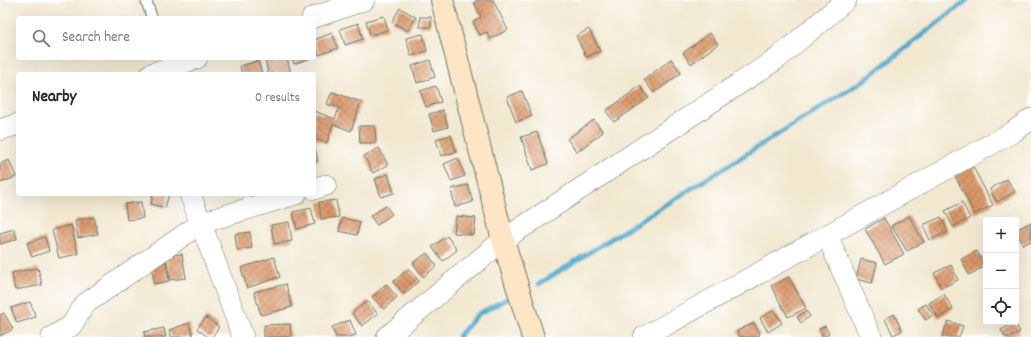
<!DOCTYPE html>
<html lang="en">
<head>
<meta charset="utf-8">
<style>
  :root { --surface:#fff; --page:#f2f2f3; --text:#2b2b33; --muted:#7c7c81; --line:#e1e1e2 }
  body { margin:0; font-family:Dekko,sans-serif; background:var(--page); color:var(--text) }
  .controls { position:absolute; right:12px; bottom:12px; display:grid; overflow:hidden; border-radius:4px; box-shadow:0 4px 16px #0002 }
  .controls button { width:36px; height:36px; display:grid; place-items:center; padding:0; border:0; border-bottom:1px solid var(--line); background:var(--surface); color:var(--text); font:20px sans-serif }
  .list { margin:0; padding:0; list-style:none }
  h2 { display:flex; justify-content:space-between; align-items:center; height:52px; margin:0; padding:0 16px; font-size:17px }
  h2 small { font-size:13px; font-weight:400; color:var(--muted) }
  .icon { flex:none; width:22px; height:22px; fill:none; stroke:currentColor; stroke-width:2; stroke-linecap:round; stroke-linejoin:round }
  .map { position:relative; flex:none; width:1031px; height:337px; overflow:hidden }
  .search { position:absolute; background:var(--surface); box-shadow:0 4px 16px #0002; left:16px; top:16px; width:300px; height:44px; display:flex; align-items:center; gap:10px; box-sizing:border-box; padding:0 14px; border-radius:4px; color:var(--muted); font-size:15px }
  .panel { position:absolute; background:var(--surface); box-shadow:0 4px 16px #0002; left:16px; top:72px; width:300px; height:124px; border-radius:4px }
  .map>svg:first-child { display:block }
</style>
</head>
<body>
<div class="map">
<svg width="1031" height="337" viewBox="0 0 1031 337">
  <defs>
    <pattern id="building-cross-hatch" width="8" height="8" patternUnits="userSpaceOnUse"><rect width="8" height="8" fill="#db986a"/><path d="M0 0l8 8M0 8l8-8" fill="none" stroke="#b17d58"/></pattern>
  </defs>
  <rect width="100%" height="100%" fill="#fff"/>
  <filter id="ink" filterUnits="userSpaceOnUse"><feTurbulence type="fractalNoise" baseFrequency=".025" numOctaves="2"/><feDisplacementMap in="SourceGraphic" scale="8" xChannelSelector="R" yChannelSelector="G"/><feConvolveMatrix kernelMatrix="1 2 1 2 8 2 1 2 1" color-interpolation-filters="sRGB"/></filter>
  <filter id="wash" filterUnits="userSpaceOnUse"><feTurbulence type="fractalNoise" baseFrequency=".012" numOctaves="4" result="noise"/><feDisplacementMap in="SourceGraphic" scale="16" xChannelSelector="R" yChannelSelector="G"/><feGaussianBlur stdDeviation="0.9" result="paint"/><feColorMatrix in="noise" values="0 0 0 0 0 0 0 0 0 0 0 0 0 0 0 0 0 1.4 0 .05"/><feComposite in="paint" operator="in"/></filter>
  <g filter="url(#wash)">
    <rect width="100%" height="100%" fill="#f2e8d0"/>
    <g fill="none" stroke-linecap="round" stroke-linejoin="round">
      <g stroke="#4aa7c9" stroke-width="5">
        <path d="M539,284L863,81L967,0"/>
        <path d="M458,337L478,314L513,296"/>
      </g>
    </g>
    <g id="blocks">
      <g fill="url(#building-cross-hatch)">
        <path d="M478,0H493L508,30L490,39L487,32L480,35L473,22L481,17L474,2Z"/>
        <path d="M400,8L416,17L408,31L392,22Z"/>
        <path d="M384,16L388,30L370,35L366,21Z"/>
        <rect x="420" y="17" width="11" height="10"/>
        <path d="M358,23L363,39L345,45L340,29Z"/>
        <path d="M589,29L600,51L586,57L576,36Z"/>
        <path d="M332,33L338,48L319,55L314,40Z"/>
        <path d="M710,33L718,44L691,64L683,53Z"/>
        <path d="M423,34L427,51L411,56L406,38Z"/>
        <path d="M265,58H287L291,74H268Z"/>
        <path d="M292,58H311L294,64Z"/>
        <path d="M671,59L681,73L654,93L644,80Z"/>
        <path d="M430,60L435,77L417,83L412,66Z"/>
        <path d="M258,61L262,74H242L240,66Z"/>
        <path d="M436,86L441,102L426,107L420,91Z"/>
        <path d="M640,86L649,98L614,122L606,111Z"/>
        <path d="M522,91L532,116L516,122L507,97Z"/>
        <path d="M332,92L361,102L351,131L333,124L327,143L314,139V111L335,119L339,108L327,104Z"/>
        <path d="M443,110L448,127L434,131L429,114Z"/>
        <path d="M594,120L603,132L577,152L567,139Z"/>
        <path d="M359,126H375L376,143H360Z"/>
        <path d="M537,132L548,164L532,170L521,137Z"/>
        <path d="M451,135L456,152L441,156L436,139Z"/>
        <path d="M314,143L318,161L314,162Z"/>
        <path d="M379,148L388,165L373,173L364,156Z"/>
        <path d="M458,158L465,176L451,181L444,164Z"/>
        <path d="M9,160L16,177L0,183V164Z"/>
        <path d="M973,167L993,205L975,214L955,176Z"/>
        <path d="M388,174L394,193L381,197L375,179Z"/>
        <path d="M1007,179L1015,192L997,202L990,189Z"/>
        <path d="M468,185L473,202L455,207L451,189Z"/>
        <path d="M153,194H169L165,208L151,204Z"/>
        <path d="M336,200L339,217L321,219L319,202Z"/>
        <path d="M141,202L143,218L127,220L125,204Z"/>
        <path d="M962,202L970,218L953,227L945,211Z"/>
        <path d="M386,206L392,214L377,225L370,216Z"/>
        <path d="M311,208L315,224L297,229L293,212Z"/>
        <path d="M456,216L476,218L474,235L454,233Z"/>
        <path d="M909,216L924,242L907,251L891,226Z"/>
        <path d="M94,217L98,234L78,238L75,220Z"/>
        <path d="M941,217L948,232L930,240L923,225Z"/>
        <path d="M342,218L360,222L357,235L339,231Z"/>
        <path d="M884,218L904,254L885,264L865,229Z"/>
        <path d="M289,222L292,241L274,244L271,225Z"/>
        <path d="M1031,222V241L1023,245L1016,230Z"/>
        <path d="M71,225L78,254L59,258L52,230Z"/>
        <path d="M14,229L17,239L0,244V233Z"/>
        <path d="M250,232L252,248L237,250L235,234Z"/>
        <path d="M447,236L457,250L443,261L432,247Z"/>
        <path d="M45,237L49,251L32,257L27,243Z"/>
        <path d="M977,251L985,266L969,275L961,259Z"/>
        <path d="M427,253L437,266L423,277L413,263Z"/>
        <path d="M182,254L186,278L170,280L166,256Z"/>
        <path d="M274,257L280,277L247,288L241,268Z"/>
        <path d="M861,259L877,263L872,283L856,279Z"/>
        <path d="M165,260L169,281L154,284L151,262Z"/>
        <path d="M951,265L958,280L941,288L934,273Z"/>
        <path d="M38,268L42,285L15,290L12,273Z"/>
        <path d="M408,269L419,281L404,294L393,282Z"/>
        <path d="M789,277L806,308L788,317L771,286Z"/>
        <path d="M286,284L292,307L261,315L254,292Z"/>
        <path d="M386,284L397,297L384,309L372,297Z"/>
        <path d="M944,294L953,309L938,318L929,303Z"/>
        <path d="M367,301L378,314L362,326L352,313Z"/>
        <path d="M30,302L36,317L17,323L11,308Z"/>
        <path d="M926,304L933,315L926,320L918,309Z"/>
        <path d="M774,310L782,323L768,332L760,318Z"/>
        <path d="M806,311L810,316L801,323L797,317Z"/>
        <path d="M4,313L13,329L0,336V315Z"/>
        <path d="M894,314L902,331L893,335L885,319Z"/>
        <path d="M206,317L219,327L212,337H208L197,329Z"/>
        <path d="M350,320L356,335L349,337H336L332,327Z"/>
        <path d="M948,321L963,326L959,337H942Z"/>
        <path d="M1015,322L1020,332L1010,337H1005L1001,330Z"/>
        <path d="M189,323L193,337H171L169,330Z"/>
        <path d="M754,323L760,335L755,337H740L737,331Z"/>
        <path d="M290,324L291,337H264V325Z"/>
        <path d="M825,326L829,334L824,337L819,329Z"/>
        <path d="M164,328L166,337H145L144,332Z"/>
      </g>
    </g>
  </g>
  <g filter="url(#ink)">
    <use href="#blocks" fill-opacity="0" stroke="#69796b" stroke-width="1"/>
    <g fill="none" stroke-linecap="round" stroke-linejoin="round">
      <defs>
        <path id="lane" d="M146,0L152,18"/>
        <g id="street">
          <path d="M312,18L364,0"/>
          <path d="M151,74L197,58"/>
          <path d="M0,130L18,124"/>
          <path d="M314,189L326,185"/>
          <path d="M190,194L243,337"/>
          <path d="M827,235L871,337"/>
          <path d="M52,337L71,326L85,304L201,223L296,194"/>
          <path d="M387,337L503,240L778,58L846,0"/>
          <path d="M644,337L1013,132L1031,119"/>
        </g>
        <path id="secondary" d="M442,0L503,240L533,337"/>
      </defs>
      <use href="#lane" stroke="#69796b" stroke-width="12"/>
      <use href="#street" stroke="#69796b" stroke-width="22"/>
      <use href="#secondary" stroke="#69796b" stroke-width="24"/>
      <use href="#lane" stroke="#fff" stroke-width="10"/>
      <use href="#street" stroke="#fff" stroke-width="21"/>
      <use href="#secondary" stroke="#fde5c5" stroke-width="22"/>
    </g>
  </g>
</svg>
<div class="controls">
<button>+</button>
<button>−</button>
<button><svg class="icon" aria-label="locate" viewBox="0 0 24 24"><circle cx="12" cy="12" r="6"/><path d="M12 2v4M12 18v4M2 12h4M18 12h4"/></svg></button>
</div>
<div class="search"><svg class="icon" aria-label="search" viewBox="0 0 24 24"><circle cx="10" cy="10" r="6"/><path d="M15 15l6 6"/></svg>Search here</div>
<section class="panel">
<h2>Nearby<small>0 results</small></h2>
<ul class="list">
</ul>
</section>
</div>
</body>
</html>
